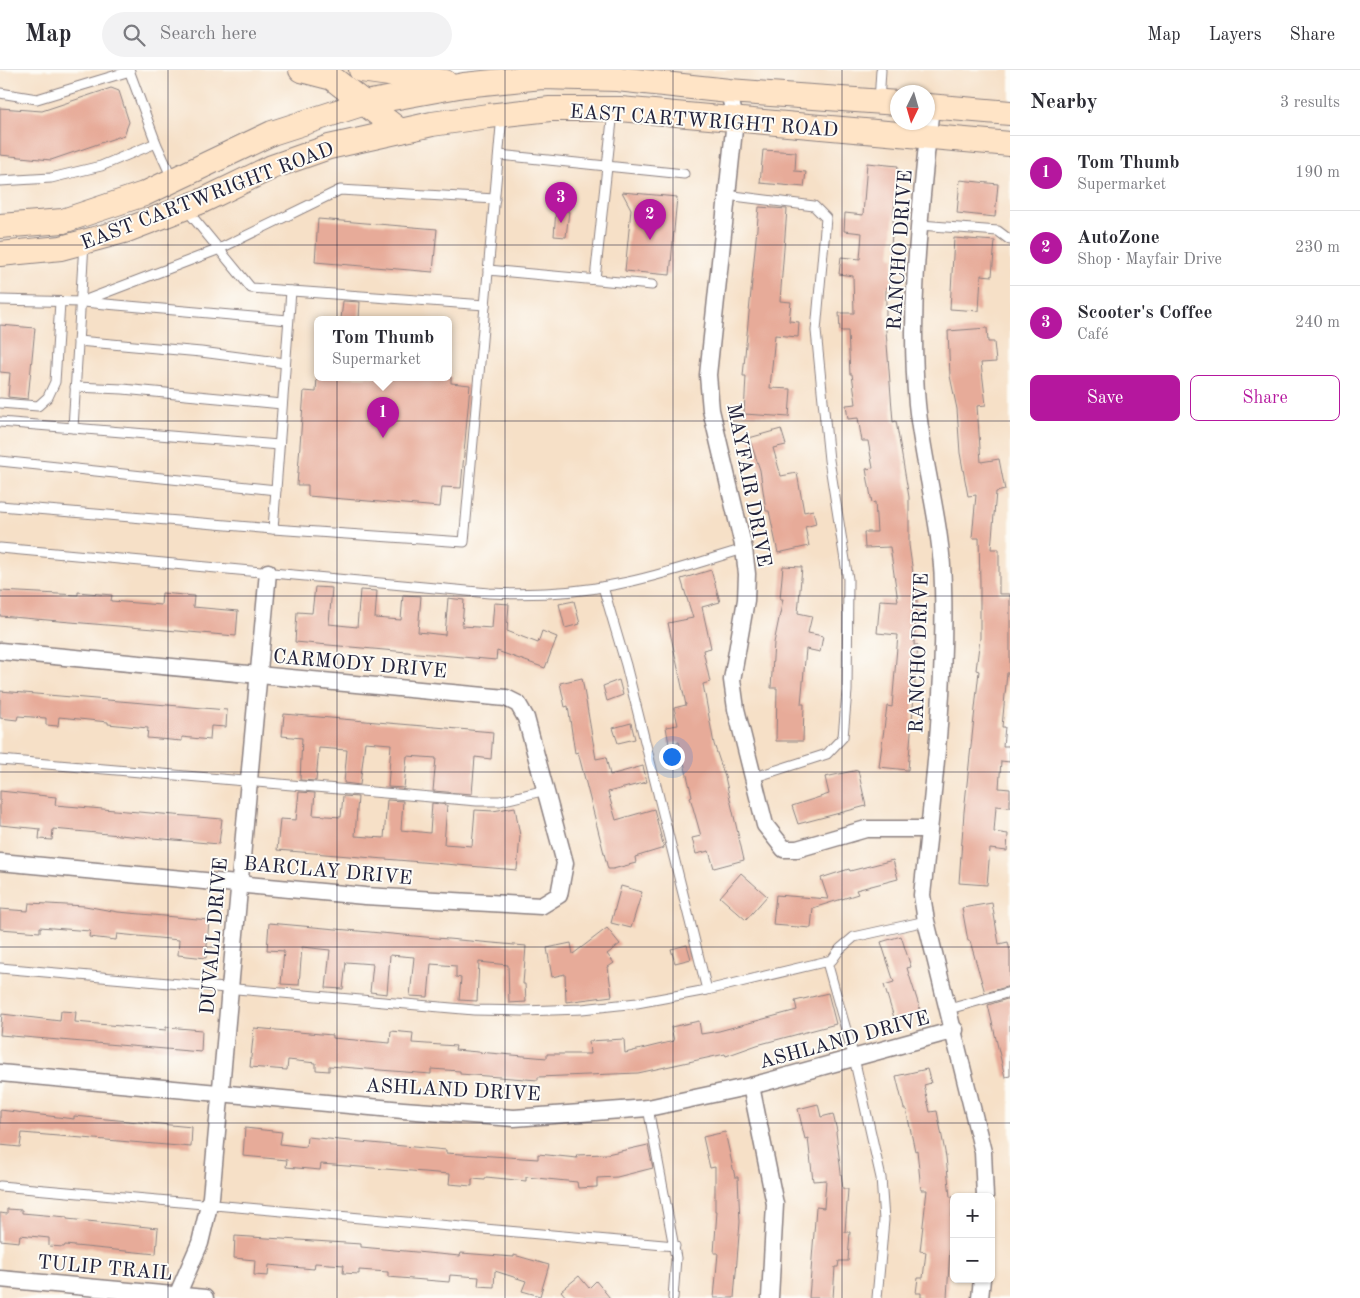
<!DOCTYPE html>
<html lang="en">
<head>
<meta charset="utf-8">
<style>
  :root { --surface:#fff; --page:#f2f2f3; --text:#2b2b33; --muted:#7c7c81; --line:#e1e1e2; --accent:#b5179e }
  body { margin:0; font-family:"Old Standard TT",serif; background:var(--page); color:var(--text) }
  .controls { position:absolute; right:15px; bottom:15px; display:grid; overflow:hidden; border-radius:8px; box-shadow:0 1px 4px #0004 }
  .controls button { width:45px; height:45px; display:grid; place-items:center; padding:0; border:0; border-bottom:1px solid var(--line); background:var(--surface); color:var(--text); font:25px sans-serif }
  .compass { position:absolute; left:890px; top:15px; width:45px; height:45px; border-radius:50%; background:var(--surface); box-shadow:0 1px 4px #0004; rotate:185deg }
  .you { position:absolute; left:671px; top:686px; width:18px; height:18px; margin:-12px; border:4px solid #fff; border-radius:50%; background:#1a73e8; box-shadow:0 0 0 8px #1a73e833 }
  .badge { display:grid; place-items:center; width:32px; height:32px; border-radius:50%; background:var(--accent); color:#fff; font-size:16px; font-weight:700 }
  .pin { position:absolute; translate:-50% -41px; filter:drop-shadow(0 1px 2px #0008) }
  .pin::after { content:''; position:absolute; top:26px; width:18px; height:15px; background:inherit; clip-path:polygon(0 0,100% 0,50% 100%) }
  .popup { position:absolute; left:314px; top:246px; width:138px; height:65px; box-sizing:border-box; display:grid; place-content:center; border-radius:8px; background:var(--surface); filter:drop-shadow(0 1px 4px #0005); font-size:16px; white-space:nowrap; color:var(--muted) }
  .popup b { font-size:19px; color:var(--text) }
  .popup::after { content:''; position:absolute; left:50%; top:100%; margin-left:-10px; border:10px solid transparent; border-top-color:var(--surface) }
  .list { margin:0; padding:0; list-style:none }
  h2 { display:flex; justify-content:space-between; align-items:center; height:65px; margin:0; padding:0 20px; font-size:21px }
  h2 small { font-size:16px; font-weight:400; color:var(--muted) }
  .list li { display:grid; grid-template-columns:32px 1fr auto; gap:15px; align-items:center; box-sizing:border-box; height:75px; padding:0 20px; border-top:1px solid var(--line) }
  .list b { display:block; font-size:19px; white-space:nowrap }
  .list p { margin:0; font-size:16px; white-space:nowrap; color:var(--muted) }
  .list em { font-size:16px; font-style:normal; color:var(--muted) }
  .actions { display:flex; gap:10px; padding:15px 20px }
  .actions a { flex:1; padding:11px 0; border:1px solid var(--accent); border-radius:8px; text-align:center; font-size:18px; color:var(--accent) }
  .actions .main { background:var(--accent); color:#fff }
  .icon { flex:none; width:28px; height:28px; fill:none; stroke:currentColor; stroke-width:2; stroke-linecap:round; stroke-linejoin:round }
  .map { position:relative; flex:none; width:1010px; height:1228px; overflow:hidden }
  header { display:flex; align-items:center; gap:30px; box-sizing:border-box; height:70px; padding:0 25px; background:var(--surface); border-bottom:1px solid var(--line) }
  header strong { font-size:24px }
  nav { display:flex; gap:28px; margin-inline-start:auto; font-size:18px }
  .search { width:350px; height:45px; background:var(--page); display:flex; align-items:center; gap:12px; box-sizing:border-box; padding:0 18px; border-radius:28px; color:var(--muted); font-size:19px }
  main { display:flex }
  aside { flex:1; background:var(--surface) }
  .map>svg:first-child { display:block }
</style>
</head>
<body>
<header>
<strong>Map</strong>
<div class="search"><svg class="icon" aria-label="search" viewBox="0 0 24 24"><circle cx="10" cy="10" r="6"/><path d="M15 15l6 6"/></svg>Search here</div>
<nav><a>Map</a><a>Layers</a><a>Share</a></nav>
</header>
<main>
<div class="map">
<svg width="1010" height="1228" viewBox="0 0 1010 1228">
  <rect width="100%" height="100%" fill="#fdfcf7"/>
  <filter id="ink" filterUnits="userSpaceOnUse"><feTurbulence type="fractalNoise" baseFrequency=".02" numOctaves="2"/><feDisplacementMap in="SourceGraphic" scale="10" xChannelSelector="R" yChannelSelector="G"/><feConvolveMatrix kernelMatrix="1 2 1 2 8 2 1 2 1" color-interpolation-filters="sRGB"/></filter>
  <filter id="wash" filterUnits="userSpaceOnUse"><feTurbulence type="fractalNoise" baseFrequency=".0096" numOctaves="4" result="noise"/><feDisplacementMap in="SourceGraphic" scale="20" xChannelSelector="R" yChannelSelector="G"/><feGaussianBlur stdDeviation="1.12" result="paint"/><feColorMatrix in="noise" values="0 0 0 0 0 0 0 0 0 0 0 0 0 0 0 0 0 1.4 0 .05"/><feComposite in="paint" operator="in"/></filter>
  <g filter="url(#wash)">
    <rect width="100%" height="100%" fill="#f6e0c7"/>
    <g id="blocks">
      <g fill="#e7ab99">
        <path d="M111,18L119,21L129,52L124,65L51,90L0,85V38L42,41Z"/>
        <path d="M763,80L796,82L795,101L806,102L804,117L760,113Z"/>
        <path d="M867,93L898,96L890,187L894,188L891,217H886V261L893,352L896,351L909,427V475L917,531L914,575H918L908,700L879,697L887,636L892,637L898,565L877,563L880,530L898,531L890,477L865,478L864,462H877L875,432L872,433L866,399L873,398L868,371H862L858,348L848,349L846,335L856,334L852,304H850L848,261H840L839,243H854L853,206L839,204L841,187L860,189L862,163L844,161L845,143L863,145Z"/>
        <path d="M960,110L998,114L995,147L957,143Z"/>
        <path d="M622,122L677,127L670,205L625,201L631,139Z"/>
        <path d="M759,137L787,139L780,231L791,232L789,251L799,252L798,267L775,265L770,318L791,319L789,347L744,344L746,306H743Z"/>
        <path d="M556,140L569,141L566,167L554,166Z"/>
        <path d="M318,149L437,159L433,202L315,192Z"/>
        <path d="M954,168L995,171L992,206L981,205L979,241L950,239Z"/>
        <path d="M343,231L360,232L359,249H341Z"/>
        <path d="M0,255L35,258L28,329L8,327L10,303L0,302Z"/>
        <path d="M987,258L988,272H994L996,292L981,293L986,335L977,336L981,392L999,389L1005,420L996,422L991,479H999V524H1010V603H1007L1002,657H1005L1003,676H1010V692L1001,691L999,718L1010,719V737L996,736L994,762L1008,764L1007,781L990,779L987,815L959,813L964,742L979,601L976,600L980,568V513L979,468H972L976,425L968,426L960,383L957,339L950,306L948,261Z"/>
        <path d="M317,307H451V313L470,315L461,418L442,417L440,437L308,426V415H297L304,321L316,322Z"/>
        <path d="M781,359L786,375L773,378L781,406L797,403L804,442L813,440L816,454L805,457L809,476L778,483L769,441H766L760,400L749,368Z"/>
        <path d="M783,496L802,497L798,543L812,546L808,563L823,566L820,582L806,579L801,634H804L803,671H776L777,618H771L774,573L783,529H780Z"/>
        <path d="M711,500L720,532L702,537L711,578L703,580L710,612L703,614L714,674L725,707L744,790L714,798L709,781L696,784L692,768L701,766L690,727L692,726L679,672L669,674L666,657L678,655L674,638L686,635L668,553L693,548L681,509Z"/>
        <path d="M315,517L332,518L329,554L357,557L360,520L377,521L375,548L401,550L403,525L421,526L418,562L445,565L448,528L464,530L462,556L492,558L494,533L509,534L507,561L538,573L542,561L557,567L545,598L497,581L496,590L295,572L297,542L312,543Z"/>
        <path d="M0,521L78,525V522L112,525L111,531L161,535L162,523L194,526L193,537L238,541L236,566L0,546Z"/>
        <path d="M574,531L580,554L565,558L559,534Z"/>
        <path d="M582,608L596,689L606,687L610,705L643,696L647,712L608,722L616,750L654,739L664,778L635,787L636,793L613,799H608L578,682L575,683L568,636L565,637L560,613Z"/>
        <path d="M619,610L623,625L607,631L603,616Z"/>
        <path d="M0,621L227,640L226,657L211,656L210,670L182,667V671L147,668L148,658L108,654V652L59,647L58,656L46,655V648L18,646L17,650L0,648Z"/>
        <path d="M284,644L493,662L491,689L475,687L472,724L433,721L436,688L407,686L404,718L388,717L391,674L365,672L360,715L344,713L347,680L319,678L316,711L300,710L302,668L282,666Z"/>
        <path d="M631,653L635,669L618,673L613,658Z"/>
        <path d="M858,700L866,736L798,754L792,736L829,724L825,707Z"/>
        <path d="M0,721L56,727L55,735L222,749L219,774L53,759L52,770L39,769L40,759L0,755Z"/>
        <path d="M299,722L315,723L313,745L341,747L343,726L358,727L355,766L384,768L387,730L403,731L401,760L430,763L432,733L447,735L444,774L472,776L475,740L493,741L515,737L520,766L517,800L277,780L280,749L296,750Z"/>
        <path d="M893,790L898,809L856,820L858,824L813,838L811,858L773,855L776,825L828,829L821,808L849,799L850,801Z"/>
        <path d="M741,803L767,826L746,850L720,827Z"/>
        <path d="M621,816L642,822L631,858L611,853Z"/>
        <path d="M29,833L85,836L118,842L209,850L206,888L178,885L179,870L117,864L116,870L89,867L90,861L40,857V862L0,859V839L28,841Z"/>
        <path d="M992,833L999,874L1008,872L1010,881V916L985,923L970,871H968L962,838Z"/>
        <path d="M269,853L526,876L523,914H525L526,932L509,933L508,895L479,892L477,931L459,930L461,908L456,907V896L431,894L428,927L410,926L414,887L390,885L387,924L370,922L373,894L346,892L343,919L326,918L330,880L302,877L299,915L281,914L284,881L267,880Z"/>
        <path d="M607,858L620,874L607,884L614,893L608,897L612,926L566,932L565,904L552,907L547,878L571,873L573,884Z"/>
        <path d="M901,866L911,897L907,898L921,942L895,951L884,915L894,912L881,872Z"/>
        <path d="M687,875L691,889L675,893L671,879Z"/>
        <path d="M828,923L836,954L757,975L726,986L725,984L638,1003L538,1007V1010L460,1004V1001L431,999V1004L329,996V1001L316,1000V993L288,990L287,1000L250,997L254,958L332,965V968L390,973L391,961L413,963L412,973L456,976L455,980L547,988V984H590L589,971L624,969L625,983L674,971L671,957L699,951L701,964L719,961L797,940L795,931Z"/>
        <path d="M1010,928V1006L1005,1007L988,935Z"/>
        <path d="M61,941L76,942L75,952L166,960V957L202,960L201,982L0,965L2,944L60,951Z"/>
        <path d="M927,999L931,1013L924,1015L930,1042L937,1041L946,1087L950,1127H953L947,1228H921V1223H916L918,1208H923L926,1182L920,1181L927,1120H921L917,1080L915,1081L906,1039H904L896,1006Z"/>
        <path d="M818,1034L821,1047L833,1044L837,1061L836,1062L843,1119H848L845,1162H850L848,1191H839L838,1197H835L833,1228H809L816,1137L824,1138L826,1110L813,1111L808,1068L805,1069L798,1039Z"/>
        <path d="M0,1040L74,1049V1046L192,1057L191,1077L22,1063L20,1077L0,1075Z"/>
        <path d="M245,1058L282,1062L280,1074L306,1077L307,1067L446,1080V1083L538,1089V1084L577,1088L576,1085L607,1084L648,1075L653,1098L617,1107L597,1108V1117L578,1118L577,1112L526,1107V1111L486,1107L485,1110L472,1109V1116L449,1114L450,1104L321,1094L320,1100L286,1097L287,1090L243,1086Z"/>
        <path d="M725,1062L735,1107H738L740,1152L734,1228H714L718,1183H714L717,1141H715V1097L710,1098L703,1067Z"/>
        <path d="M7,1139L22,1140V1143L67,1147V1149L158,1158L156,1184L65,1175L64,1177L49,1176V1168L20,1165L19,1172L0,1170V1143L7,1144Z"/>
        <path d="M235,1166L361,1174V1177L460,1186L461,1183L514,1187V1185L549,1195L540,1226L522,1221L526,1211L495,1201L494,1217L478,1216L479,1207L450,1205L449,1212L388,1207V1202L359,1200V1204L343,1203L344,1195L315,1193L314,1199L269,1195L268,1206L254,1205L255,1190L234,1188Z"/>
        <path d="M579,1206L589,1218L596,1211L610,1228H567L561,1221Z"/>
      </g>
    </g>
  </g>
  <g filter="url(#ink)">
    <use href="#blocks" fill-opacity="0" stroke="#8c8181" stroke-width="1"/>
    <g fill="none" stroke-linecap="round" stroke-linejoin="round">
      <defs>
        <g id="lane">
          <path d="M129,0L156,73L172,108"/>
          <path d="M0,23L37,29L130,1"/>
          <path d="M879,32L881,0"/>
          <path d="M499,85L684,104"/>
          <path d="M0,111L51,108L101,96L156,73"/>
          <path d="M726,125L814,136L826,148L816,261L829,390L848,509L847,621L843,667L827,684L752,708"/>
          <path d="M186,139L251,218L485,235"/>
          <path d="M920,155L998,161L1010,170"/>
          <path d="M488,200L652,215"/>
          <path d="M595,209L613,41"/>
          <path d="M0,230L81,232L217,180L340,120L495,129"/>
          <path d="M83,232L288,250"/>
          <path d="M78,271L201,282L285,293"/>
          <path d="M75,317L123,319L282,334"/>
          <path d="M0,333L38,336L48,327L55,312L60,232"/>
          <path d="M0,352L279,375"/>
          <path d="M73,358L84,173"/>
          <path d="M0,391L276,420"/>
          <path d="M0,436L273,459L464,472L502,45"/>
          <path d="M273,459L291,221"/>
          <path d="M0,478L489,523C532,525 576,523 618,514C661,506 702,491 744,479"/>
          <path d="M603,517L626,595L707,920"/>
          <path d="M0,690L477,731H500L546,720"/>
          <path d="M827,892L854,988L881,1108L884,1150L877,1228"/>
          <path d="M0,898L474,940L523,941L582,939L637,933L707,920L832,890L840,879L854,867L926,851"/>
          <path d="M949,939L1010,922"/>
          <path d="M648,1038L676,1188L673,1228"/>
          <path d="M0,1116L675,1176"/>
        </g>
        <g id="street">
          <path d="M729,21L735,50L708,305L711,340L744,479L747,504L746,530L732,610L736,639L765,755L784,779H797L866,759H929"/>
          <path d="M931,36C921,135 908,235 917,334C923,395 942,455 943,516C946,618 933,724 922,825L926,851L983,1082L985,1127"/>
          <path d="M0,581L506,628L518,634L526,648L565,793L559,825L541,836L365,826L0,792"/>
          <path d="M0,1003L403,1040L514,1048L648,1038L751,1016L955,960"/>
          <path d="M751,1016L775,1134L770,1228"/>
          <path d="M0,1209L205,1228"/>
          <path d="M176,1228L200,1173L211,1127L268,502"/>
          <path d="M980,1228L982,1209"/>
        </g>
        <g id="secondary">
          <path d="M301,0L332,8L400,61"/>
          <path d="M361,0L445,12"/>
          <path d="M928,36L1010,43"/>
          <path d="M0,156L63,151L144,124L272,63L365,33L464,15L542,7L617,9L729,21L898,33"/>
          <path d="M0,184L61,178L124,161L202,131L272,97L329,77L432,54L488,46L550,39H620L1010,74"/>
        </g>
      </defs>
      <use href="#lane" stroke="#8c8181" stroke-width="11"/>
      <use href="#street" stroke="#8c8181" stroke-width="19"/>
      <use href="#secondary" stroke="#8c8181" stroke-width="26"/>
      <use href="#lane" stroke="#fff" stroke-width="9"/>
      <use href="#street" stroke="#fff" stroke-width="16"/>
      <use href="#secondary" stroke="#ffe4c6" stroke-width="24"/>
    </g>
  </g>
  <path fill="none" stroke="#22223b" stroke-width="1" stroke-opacity="0.55" d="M168,0V1228M337,0V1228M505,0V1228M673,0V1228M842,0V1228M0,175H1010M0,351H1010M0,526H1010M0,702H1010M0,877H1010M0,1053H1010"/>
  <g text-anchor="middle" stroke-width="4" stroke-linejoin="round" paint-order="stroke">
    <g font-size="20" fill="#22223b" stroke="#fdfcf7">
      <text transform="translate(704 50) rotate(4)" y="7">EAST CARTWRIGHT ROAD</text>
      <text transform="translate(207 125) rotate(-21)" y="7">EAST CARTWRIGHT ROAD</text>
      <text transform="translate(899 180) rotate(-86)" y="7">RANCHO DRIVE</text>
      <text transform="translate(750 415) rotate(79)" y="7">MAYFAIR DRIVE</text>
      <text transform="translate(918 583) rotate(-88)" y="7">RANCHO DRIVE</text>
      <text transform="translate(360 593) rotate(5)" y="7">CARMODY DRIVE</text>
      <text transform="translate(328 800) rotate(5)" y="7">BARCLAY DRIVE</text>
      <text transform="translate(213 866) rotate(-85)" y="7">DUVALL DRIVE</text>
      <text transform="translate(844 969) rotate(-15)" y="7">ASHLAND DRIVE</text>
      <text transform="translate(453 1019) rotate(3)" y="7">ASHLAND DRIVE</text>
      <text transform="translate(105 1197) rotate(5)" y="7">TULIP TRAIL</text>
    </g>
  </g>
</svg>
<div class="controls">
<button>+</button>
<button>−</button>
</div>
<svg class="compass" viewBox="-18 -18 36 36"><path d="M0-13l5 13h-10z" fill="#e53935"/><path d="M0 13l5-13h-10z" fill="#7c7c81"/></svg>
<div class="you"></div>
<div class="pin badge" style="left:383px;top:368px">1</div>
<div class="popup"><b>Tom Thumb</b>Supermarket</div>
<div class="pin badge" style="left:650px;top:170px">2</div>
<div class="pin badge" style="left:561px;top:153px">3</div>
</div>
<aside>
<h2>Nearby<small>3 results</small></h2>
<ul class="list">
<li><span class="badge">1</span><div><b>Tom Thumb</b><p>Supermarket</p></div><em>190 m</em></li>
<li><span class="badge">2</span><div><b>AutoZone</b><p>Shop · Mayfair Drive</p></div><em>230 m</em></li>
<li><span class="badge">3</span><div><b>Scooter's Coffee</b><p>Café</p></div><em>240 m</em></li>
</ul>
<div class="actions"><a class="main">Save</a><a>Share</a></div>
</aside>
</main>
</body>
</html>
